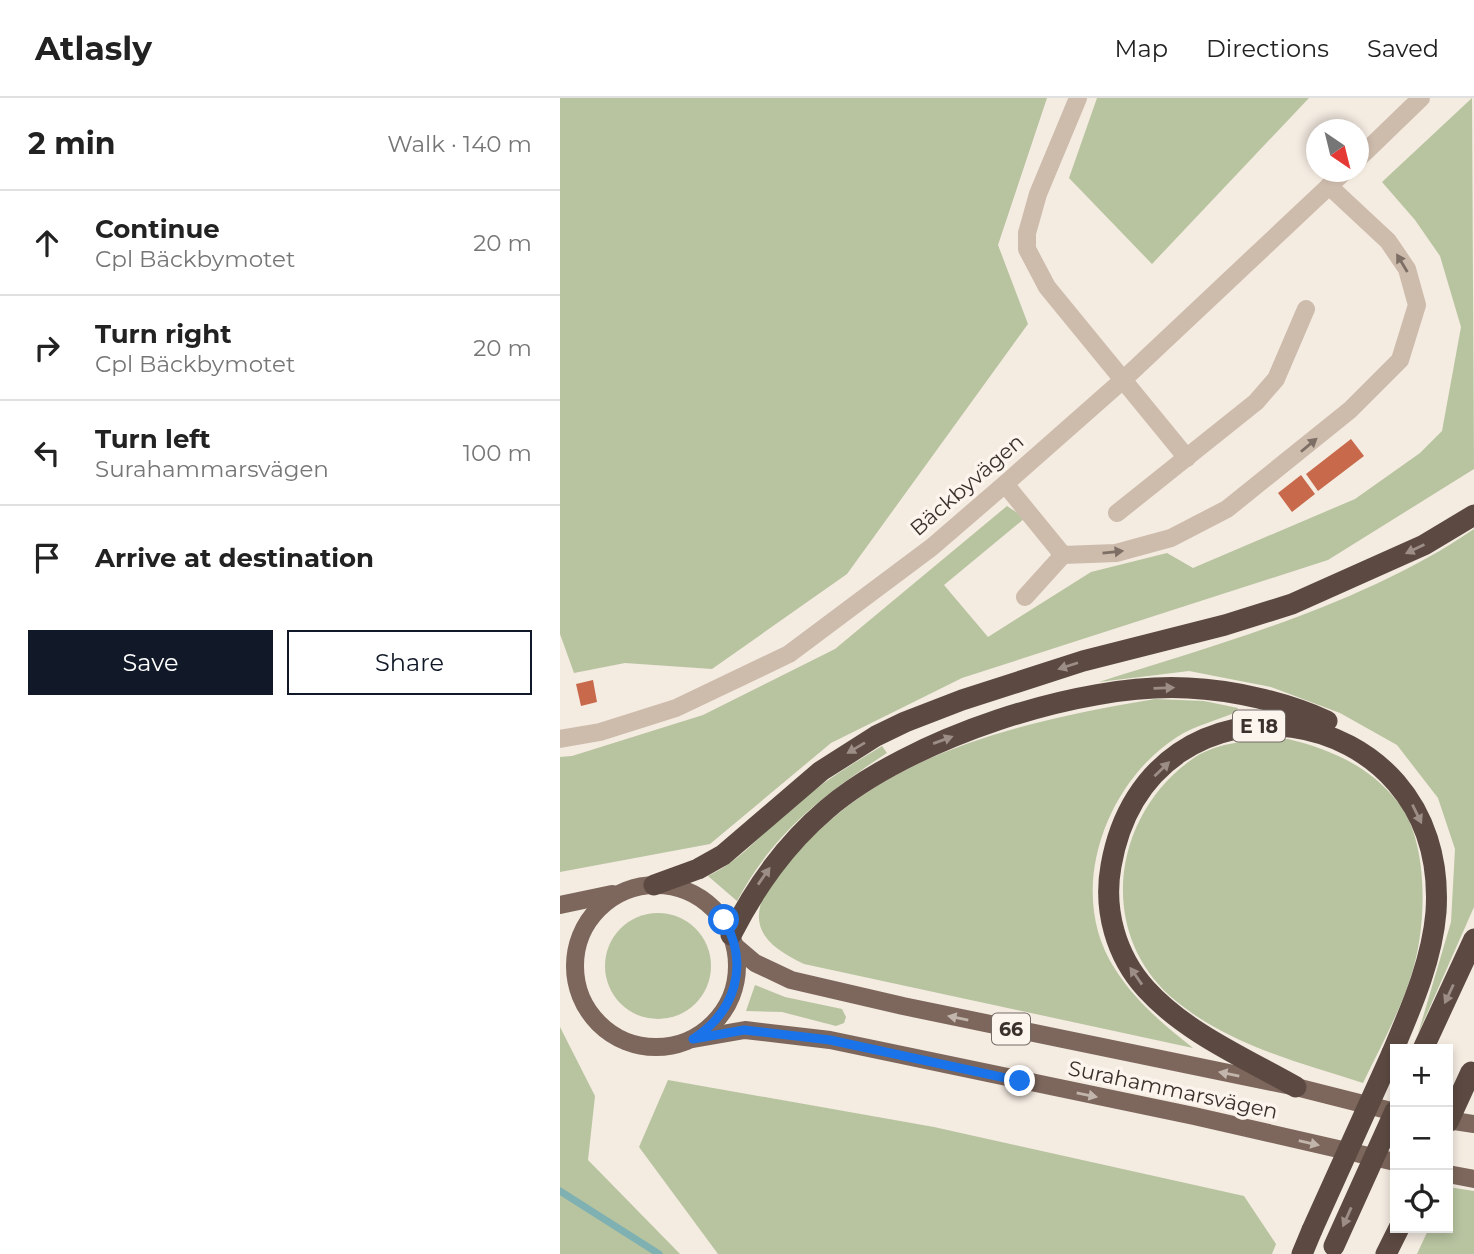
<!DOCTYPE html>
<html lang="en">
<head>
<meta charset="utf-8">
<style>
  :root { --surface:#fff; --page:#f2f2f2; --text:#222; --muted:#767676; --line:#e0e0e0; --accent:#111827 }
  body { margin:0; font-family:Montserrat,sans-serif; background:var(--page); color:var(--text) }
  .controls { position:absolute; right:21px; bottom:21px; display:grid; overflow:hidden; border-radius:0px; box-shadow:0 4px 10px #0003 }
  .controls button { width:63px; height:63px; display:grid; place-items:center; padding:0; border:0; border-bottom:2px solid var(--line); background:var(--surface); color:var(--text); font:35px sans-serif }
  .compass { position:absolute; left:746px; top:21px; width:63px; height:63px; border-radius:50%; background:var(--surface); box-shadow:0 4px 10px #0003; rotate:145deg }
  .stop { position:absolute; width:21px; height:21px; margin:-16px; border:5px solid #1a73e8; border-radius:50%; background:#fff }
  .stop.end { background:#1a73e8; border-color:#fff; box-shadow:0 2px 7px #0008 }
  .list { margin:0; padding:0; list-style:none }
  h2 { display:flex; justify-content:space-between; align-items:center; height:91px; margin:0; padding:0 28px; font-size:30px }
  h2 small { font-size:23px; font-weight:400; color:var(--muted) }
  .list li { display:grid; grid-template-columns:46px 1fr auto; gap:21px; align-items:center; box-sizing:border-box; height:105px; padding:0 28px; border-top:2px solid var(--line) }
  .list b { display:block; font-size:26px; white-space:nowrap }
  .list p { margin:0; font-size:23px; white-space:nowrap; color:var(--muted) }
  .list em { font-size:23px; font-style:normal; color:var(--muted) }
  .actions { display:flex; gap:14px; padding:21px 28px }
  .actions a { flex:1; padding:16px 0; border:2px solid var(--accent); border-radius:0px; text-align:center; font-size:24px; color:var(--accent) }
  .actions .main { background:var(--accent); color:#fff }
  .icon { flex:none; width:38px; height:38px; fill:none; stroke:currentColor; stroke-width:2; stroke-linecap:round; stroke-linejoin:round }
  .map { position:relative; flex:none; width:914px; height:1156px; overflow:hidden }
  header { display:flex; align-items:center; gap:42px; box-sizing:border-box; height:98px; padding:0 35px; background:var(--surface); border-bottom:2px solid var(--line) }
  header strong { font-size:33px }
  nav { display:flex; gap:38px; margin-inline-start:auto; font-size:24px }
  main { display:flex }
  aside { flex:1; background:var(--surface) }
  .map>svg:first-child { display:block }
</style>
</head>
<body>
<header>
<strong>Atlasly</strong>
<nav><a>Map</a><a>Directions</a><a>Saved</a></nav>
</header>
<main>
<aside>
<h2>2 min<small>Walk · 140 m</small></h2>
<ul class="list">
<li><svg class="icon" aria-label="ahead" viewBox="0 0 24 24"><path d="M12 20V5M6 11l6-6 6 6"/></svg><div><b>Continue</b><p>Cpl Bäckbymotet</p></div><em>20 m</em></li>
<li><svg class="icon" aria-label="right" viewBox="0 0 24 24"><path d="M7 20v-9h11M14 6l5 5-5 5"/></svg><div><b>Turn right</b><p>Cpl Bäckbymotet</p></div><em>20 m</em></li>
<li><svg class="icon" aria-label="left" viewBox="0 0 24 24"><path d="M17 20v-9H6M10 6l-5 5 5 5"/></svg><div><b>Turn left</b><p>Surahammarsvägen</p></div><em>100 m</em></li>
<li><svg class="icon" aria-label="arrive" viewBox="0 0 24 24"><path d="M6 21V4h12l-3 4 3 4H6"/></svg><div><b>Arrive at destination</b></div></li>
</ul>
<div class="actions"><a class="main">Save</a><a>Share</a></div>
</aside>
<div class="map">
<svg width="914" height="1156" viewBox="0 0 914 1156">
  <rect width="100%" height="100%" fill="#f4ebe1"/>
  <g fill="#b8c4a0">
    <path d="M0,0H487L438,147L468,226L287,476L152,571L65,565L14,575L0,536Z"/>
    <path d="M537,0H749L592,166L509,80Z"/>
    <path d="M912,0L914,371L768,462L402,580L271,645L150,746L0,774V659L12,658L143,617L275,551L447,408L465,420L384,487L428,539L531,474L607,455L633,470L795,401L860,355L882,333L901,229L880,158L855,122L822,84Z"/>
    <path d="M914,431V809L858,936L891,824L895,751L878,700L837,647L780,615L711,589L629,573L539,584C663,545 806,505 914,431Z"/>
    <path d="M595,601L644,603L678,610L676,614C658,622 634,628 617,639C545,685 505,795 555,871C576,904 603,926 633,950L244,866C209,849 185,831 208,789C219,771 235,757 250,741C341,649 472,622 595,601Z"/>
    <path d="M728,641C770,651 809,668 837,703C870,743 867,831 851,878C839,915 820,950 803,985C735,963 665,946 610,898C536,831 554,717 631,662C658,642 697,642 728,641Z"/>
    <path d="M322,648L327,655C263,697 214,734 177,803L148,778C184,761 206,730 236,706C263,684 292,666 322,648Z"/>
    <circle cx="98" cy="868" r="53"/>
    <path d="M195,887L225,899L282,911L286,919L284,925L276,928L222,914L186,913Z"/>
    <path d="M0,929L35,998L28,1062L120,1156H0Z"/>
    <path d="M108,982L374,1029L684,1098L716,1146L712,1156H158L79,1049Z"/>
    <path d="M888,1089L914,1093V1156H857L869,1130H888Z"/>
  </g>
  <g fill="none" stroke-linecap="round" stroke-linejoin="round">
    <path stroke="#7fb0b2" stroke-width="7" d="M0,1093L99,1156"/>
  </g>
  <g fill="#c8694b">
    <path d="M791,341L804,358L758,393L746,376Z"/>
    <path d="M741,377L755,396L732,414L718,395Z"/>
    <path d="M33,582L37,604L21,608L16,586Z"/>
  </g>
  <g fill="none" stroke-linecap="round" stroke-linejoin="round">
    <g stroke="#cdbbac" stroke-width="18">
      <path d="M518,0L478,96L467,135V151L487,189L627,360"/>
      <path d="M799,60L861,0"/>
      <path d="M445,386L503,457L556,455L611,440L667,411L790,312L840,262L857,207L847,171L828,143L769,88"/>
      <path d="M557,415L696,304L716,281L746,211"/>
      <path d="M465,499L503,457"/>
      <path d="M0,641L40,634L116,610L229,556L372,449L445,386L564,281L784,74"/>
    </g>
    <g stroke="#7d675c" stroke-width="18">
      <circle cx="96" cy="868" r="81"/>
      <path d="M0,807L52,796"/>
      <path d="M175,848L195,865L231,882L343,908L736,989L835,1014"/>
      <path d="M133,941L185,932L270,942L634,1018L835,1064"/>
      <path d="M888,1022L914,1026"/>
      <path d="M888,1076L914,1081"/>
    </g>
    <g stroke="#5c4a42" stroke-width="21">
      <path d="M94,787L138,771L163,757L261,673L316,638L345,624L402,602L523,563L665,527L732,506L864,447L914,417"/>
      <path d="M171,837C196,788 225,747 267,711C349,641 520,584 628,590C673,592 725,604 767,623"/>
      <path d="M863,951L914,841"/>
      <path d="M736,989C685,960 626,935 586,891C556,858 543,812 551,768C588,555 890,596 876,814C872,863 851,910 832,955"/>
      <path d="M742,1156L752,1132"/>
      <path d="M826,1156L839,1130"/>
    </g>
    <g stroke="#5c4a42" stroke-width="21">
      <path d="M888,1024L911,974"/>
      <path d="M752,1132L832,955"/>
      <path d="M774,1148L835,1013"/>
    </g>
  </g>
  <defs><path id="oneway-solid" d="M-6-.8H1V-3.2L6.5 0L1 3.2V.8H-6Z" transform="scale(1.75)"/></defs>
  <g fill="#7d6f65">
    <use href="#oneway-solid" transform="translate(842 165) rotate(-121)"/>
    <use href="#oneway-solid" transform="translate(749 347) rotate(-40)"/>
    <use href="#oneway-solid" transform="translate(553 454) rotate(-6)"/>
  </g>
  <g fill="#9c8e87">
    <use href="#oneway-solid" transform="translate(855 451) rotate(154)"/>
    <use href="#oneway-solid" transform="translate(508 568) rotate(162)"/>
    <use href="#oneway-solid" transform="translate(604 590) rotate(-2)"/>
    <use href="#oneway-solid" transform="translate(383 642) rotate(-20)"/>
    <use href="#oneway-solid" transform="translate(296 650) rotate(149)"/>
    <use href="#oneway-solid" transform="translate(602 671) rotate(-44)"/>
    <use href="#oneway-solid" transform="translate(857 716) rotate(64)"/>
    <use href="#oneway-solid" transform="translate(204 778) rotate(-55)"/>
    <use href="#oneway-solid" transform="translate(576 878) rotate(-125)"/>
    <use href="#oneway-solid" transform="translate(889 896) rotate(115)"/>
    <use href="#oneway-solid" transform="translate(787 1119) rotate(114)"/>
  </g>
  <g fill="#c2b5ac">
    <use href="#oneway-solid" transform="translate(398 920) rotate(-168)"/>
    <use href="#oneway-solid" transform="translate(669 976) rotate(-169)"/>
    <use href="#oneway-solid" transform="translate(527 997) rotate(11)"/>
    <use href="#oneway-solid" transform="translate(749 1045) rotate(13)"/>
  </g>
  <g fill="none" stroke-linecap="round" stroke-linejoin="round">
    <path stroke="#1a73e8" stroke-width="9" d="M164,822C190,867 175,914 133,941L184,932L270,942L460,983"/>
  </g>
  <g text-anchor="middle" stroke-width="7" stroke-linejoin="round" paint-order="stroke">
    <g fill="#fbf5ee" stroke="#756b66" stroke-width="2">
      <rect x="673" y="612.5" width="52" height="31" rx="5"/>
      <rect x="432" y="915.5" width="38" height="31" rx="5"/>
    </g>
    <g font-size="19" font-weight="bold" fill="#3b302b">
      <text x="699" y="635">E 18</text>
      <text x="451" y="938">66</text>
    </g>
    <g font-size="21" fill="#3b302b" stroke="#fbf5ee">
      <text transform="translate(407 387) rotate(-41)" y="7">Bäckbyvägen</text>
      <text transform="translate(613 992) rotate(12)" y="7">Surahammarsvägen</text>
    </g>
  </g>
</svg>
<div class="controls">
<button>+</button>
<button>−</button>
<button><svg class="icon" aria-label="locate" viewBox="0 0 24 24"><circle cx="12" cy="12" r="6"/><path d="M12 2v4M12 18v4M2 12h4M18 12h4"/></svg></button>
</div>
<svg class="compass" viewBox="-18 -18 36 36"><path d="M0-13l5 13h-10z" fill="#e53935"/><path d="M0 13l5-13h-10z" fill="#767676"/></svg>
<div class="stop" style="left:164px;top:822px"></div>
<div class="stop end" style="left:460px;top:983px"></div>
</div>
</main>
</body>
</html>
